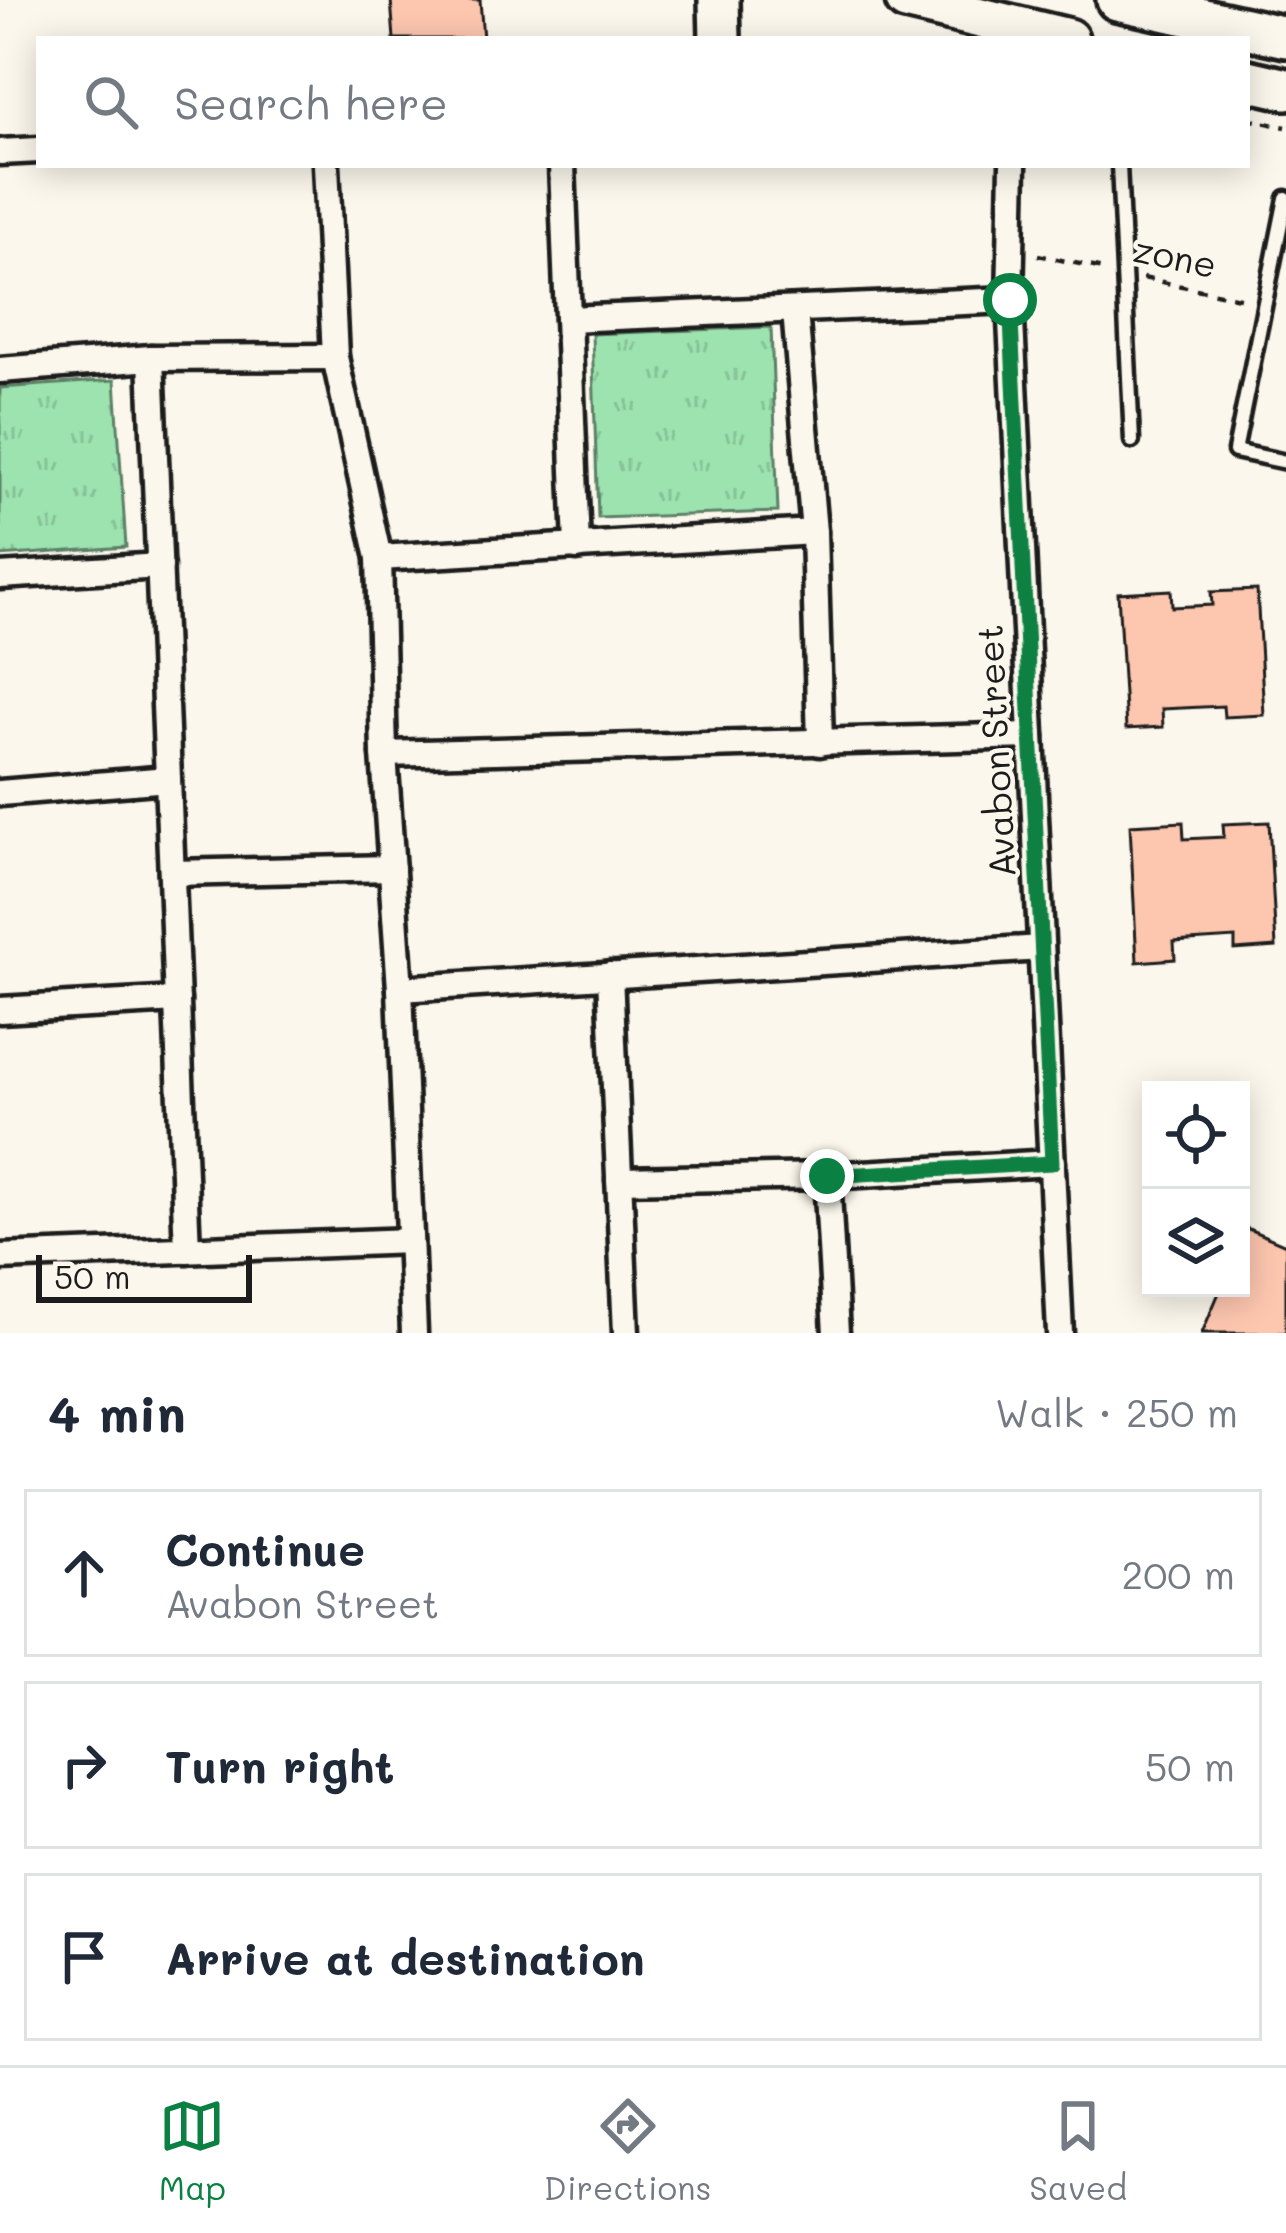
<!DOCTYPE html>
<html lang="en">
<head>
<meta charset="utf-8">
<style>
  :root { --surface:#fff; --page:#f2f2f3; --text:#1f2937; --muted:#747a83; --line:#e0e1e3; --accent:#0b8043 }
  body { margin:0; font-family:Mali,sans-serif; background:var(--page); color:var(--text) }
  .controls { position:absolute; right:36px; bottom:36px; display:grid; overflow:hidden; border-radius:0px; box-shadow:0 6px 30px #0003 }
  .controls button { width:108px; height:108px; display:grid; place-items:center; padding:0; border:0; border-bottom:3px solid var(--line); background:var(--surface); color:var(--text); font:60px sans-serif }
  .scale { position:absolute; left:36px; bottom:30px; width:216px; box-sizing:border-box; padding-left:12px; border:6px solid #1c1c1c; border-top:0; font-size:33px; line-height:42px; white-space:nowrap; color:#1c1c1c; -webkit-text-stroke:9px #fbf7ec; paint-order:stroke }
  .stop { position:absolute; width:36px; height:36px; margin:-27px; border:9px solid #0b8043; border-radius:50%; background:#fff }
  .stop.end { background:#0b8043; border-color:#fff; box-shadow:0 3px 12px #0008 }
  .list { margin:0; padding:0; list-style:none }
  h2 { display:flex; justify-content:space-between; align-items:center; height:156px; margin:0; padding:0 48px; font-size:51px }
  h2 small { font-size:39px; font-weight:400; color:var(--muted) }
  .list li { display:grid; grid-template-columns:78px 1fr auto; gap:36px; align-items:center; box-sizing:border-box; height:168px; margin:0 24px 24px; padding:0 24px; border:3px solid var(--line); border-radius:0px }
  .list b { display:block; font-size:45px; white-space:nowrap }
  .list p { margin:0; font-size:39px; white-space:nowrap; color:var(--muted) }
  .list em { font-size:39px; font-style:normal; color:var(--muted) }
  .icon { flex:none; width:66px; height:66px; fill:none; stroke:currentColor; stroke-width:2; stroke-linecap:round; stroke-linejoin:round }
  .map { position:relative; flex:none; width:1286px; height:1333px; overflow:hidden }
  .search { position:absolute; background:var(--surface); box-shadow:0 6px 30px #0003; left:36px; right:36px; top:36px; height:132px; display:flex; align-items:center; gap:30px; box-sizing:border-box; padding:0 42px; border-radius:0px; color:var(--muted); font-size:45px }
  .sheet { height:732px; background:var(--surface) }
  nav { display:flex; justify-content:space-around; align-items:center; box-sizing:border-box; height:168px; border-top:3px solid var(--line); background:var(--surface); font-size:33px; color:var(--muted) }
  nav a { display:grid; justify-items:center; gap:6px }
  nav .on { color:var(--accent) }
  .map>svg:first-child { display:block }
</style>
</head>
<body>
<div class="map">
<svg width="1286" height="1333" viewBox="0 0 1286 1333">
  <defs>
    <pattern id="grass-tufts" width="24" height="20" patternUnits="userSpaceOnUse" patternTransform="scale(3)"><rect width="24" height="20" fill="#9ce3b0"/><path d="M3 7l-1-3M5 7V3M7 7l1-3M15 17l-1-3M17 17v-4M19 17l1-3" fill="none" stroke="#86c297"/></pattern>
  </defs>
  <rect width="100%" height="100%" fill="#fbf7ec"/>
  <filter id="ink" filterUnits="userSpaceOnUse"><feTurbulence type="fractalNoise" baseFrequency=".00833" numOctaves="2"/><feDisplacementMap in="SourceGraphic" scale="24" xChannelSelector="R" yChannelSelector="G"/><feConvolveMatrix kernelMatrix="1 2 1 2 8 2 1 2 1" color-interpolation-filters="sRGB"/></filter>
  <g filter="url(#ink)">
    <g fill="url(#grass-tufts)" stroke="#5c8066" stroke-width="3">
      <path d="M771,327L778,512L598,518L592,334Z"/>
      <path d="M115,380L126,547L0,556V388Z"/>
    </g>
    <g fill="#fdc6af" stroke="#1c1c1c" stroke-width="3">
      <path d="M391,0H480L483,39H394Z"/>
      <path d="M1171,590L1172,607L1212,605L1211,592L1257,590L1264,715L1224,717L1223,706L1162,709L1163,727L1126,729L1118,593Z"/>
      <path d="M1183,822L1184,839L1224,837L1223,824L1269,822L1276,947L1235,950V938L1174,942L1175,959L1137,962L1130,825Z"/>
      <path d="M1246,1228L1286,1245V1333H1202L1221,1288H1241V1239Z"/>
    </g>
    <g fill="none" stroke-linecap="round" stroke-linejoin="round">
      <defs>
        <g id="lane">
          <path d="M1119,165L1132,441"/>
          <path d="M1286,198L1235,451L1286,462"/>
        </g>
        <g id="street">
          <path d="M0,152L39,150"/>
          <path d="M326,165L335,357L379,558L384,754L400,989L1041,948"/>
          <path d="M562,165L577,547"/>
          <path d="M1013,165L1010,300L1060,1333"/>
          <path d="M795,311L814,532L820,743"/>
          <path d="M568,319L1010,300"/>
          <path d="M151,358L187,1250"/>
          <path d="M0,370L151,358L335,357"/>
          <path d="M379,558L814,532"/>
          <path d="M0,576L160,566"/>
          <path d="M384,754L1031,736"/>
          <path d="M0,793L168,779"/>
          <path d="M172,873L392,868"/>
          <path d="M610,975L626,1333"/>
          <path d="M400,989L414,1333"/>
          <path d="M0,1010L177,1000"/>
          <path d="M619,1180L827,1176"/>
          <path d="M0,1257L410,1241"/>
          <path d="M836,1333L827,1176L1052,1163"/>
        </g>
        <g id="primary">
          <path d="M719,0L720,39"/>
          <path d="M906,0L1068,39"/>
          <path d="M1117,0L1286,37"/>
          <path d="M1247,80L1286,89"/>
        </g>
      </defs>
      <use href="#lane" stroke="#1c1c1c" stroke-width="21"/>
      <use href="#street" stroke="#1c1c1c" stroke-width="33"/>
      <use href="#primary" stroke="#1c1c1c" stroke-width="48"/>
      <g stroke="#1c1c1c" stroke-width="4.5" stroke-dasharray="9 9" stroke-linecap="butt">
        <path d="M1247,119L1286,127"/>
        <path d="M1038,255L1103,269"/>
        <path d="M1143,278L1244,299"/>
      </g>
      <use href="#lane" stroke="#fbf7ec" stroke-width="12"/>
      <use href="#street" stroke="#fbf7ec" stroke-width="24"/>
      <use href="#primary" stroke="#fbf7ec" stroke-width="39"/>
    </g>
  </g>
  <g fill="none" stroke-linecap="round" stroke-linejoin="round" filter="url(#ink)">
    <path stroke="#0b8043" stroke-width="15" d="M827,1176L1052,1163L1010,300"/>
  </g>
  <g text-anchor="middle" stroke-width="9" stroke-linejoin="round" paint-order="stroke">
    <g font-size="36" fill="#1c1c1c" stroke="#fbf7ec">
      <text transform="translate(1175 257) rotate(12)" y="13">zone</text>
      <text transform="translate(996 751) rotate(-93)" y="13">Avabon Street</text>
    </g>
  </g>
</svg>
<div class="controls">
<button><svg class="icon" aria-label="locate" viewBox="0 0 24 24"><circle cx="12" cy="12" r="6"/><path d="M12 2v4M12 18v4M2 12h4M18 12h4"/></svg></button>
<button><svg class="icon" aria-label="layers" viewBox="0 0 24 24"><path d="M12 4l9 5-9 5-9-5zM3 14l9 5 9-5"/></svg></button>
</div>
<div class="scale">50 m</div>
<div class="stop" style="left:1010px;top:300px"></div>
<div class="stop end" style="left:827px;top:1176px"></div>
<div class="search"><svg class="icon" aria-label="search" viewBox="0 0 24 24"><circle cx="10" cy="10" r="6"/><path d="M15 15l6 6"/></svg>Search here</div>
</div>
<section class="sheet">
<h2>4 min<small>Walk · 250 m</small></h2>
<ul class="list">
<li><svg class="icon" aria-label="ahead" viewBox="0 0 24 24"><path d="M12 20V5M6 11l6-6 6 6"/></svg><div><b>Continue</b><p>Avabon Street</p></div><em>200 m</em></li>
<li><svg class="icon" aria-label="right" viewBox="0 0 24 24"><path d="M7 20v-9h11M14 6l5 5-5 5"/></svg><div><b>Turn right</b></div><em>50 m</em></li>
<li><svg class="icon" aria-label="arrive" viewBox="0 0 24 24"><path d="M6 21V4h12l-3 4 3 4H6"/></svg><div><b>Arrive at destination</b></div></li>
</ul>
</section>
<nav>
<a class="on"><svg class="icon" aria-label="map" viewBox="0 0 24 24"><path d="M3 6l6-2 6 2 6-2v14l-6 2-6-2-6 2zM9 4v14M15 6v14"/></svg>Map</a>
<a><svg class="icon" aria-label="directions" viewBox="0 0 24 24"><path d="M12 3l9 9-9 9-9-9zM9 14v-3h6M13 9l2 2-2 2"/></svg>Directions</a>
<a><svg class="icon" aria-label="saved" viewBox="0 0 24 24"><path d="M7 4h10v16l-5-4-5 4z"/></svg>Saved</a>
</nav>
</body>
</html>
